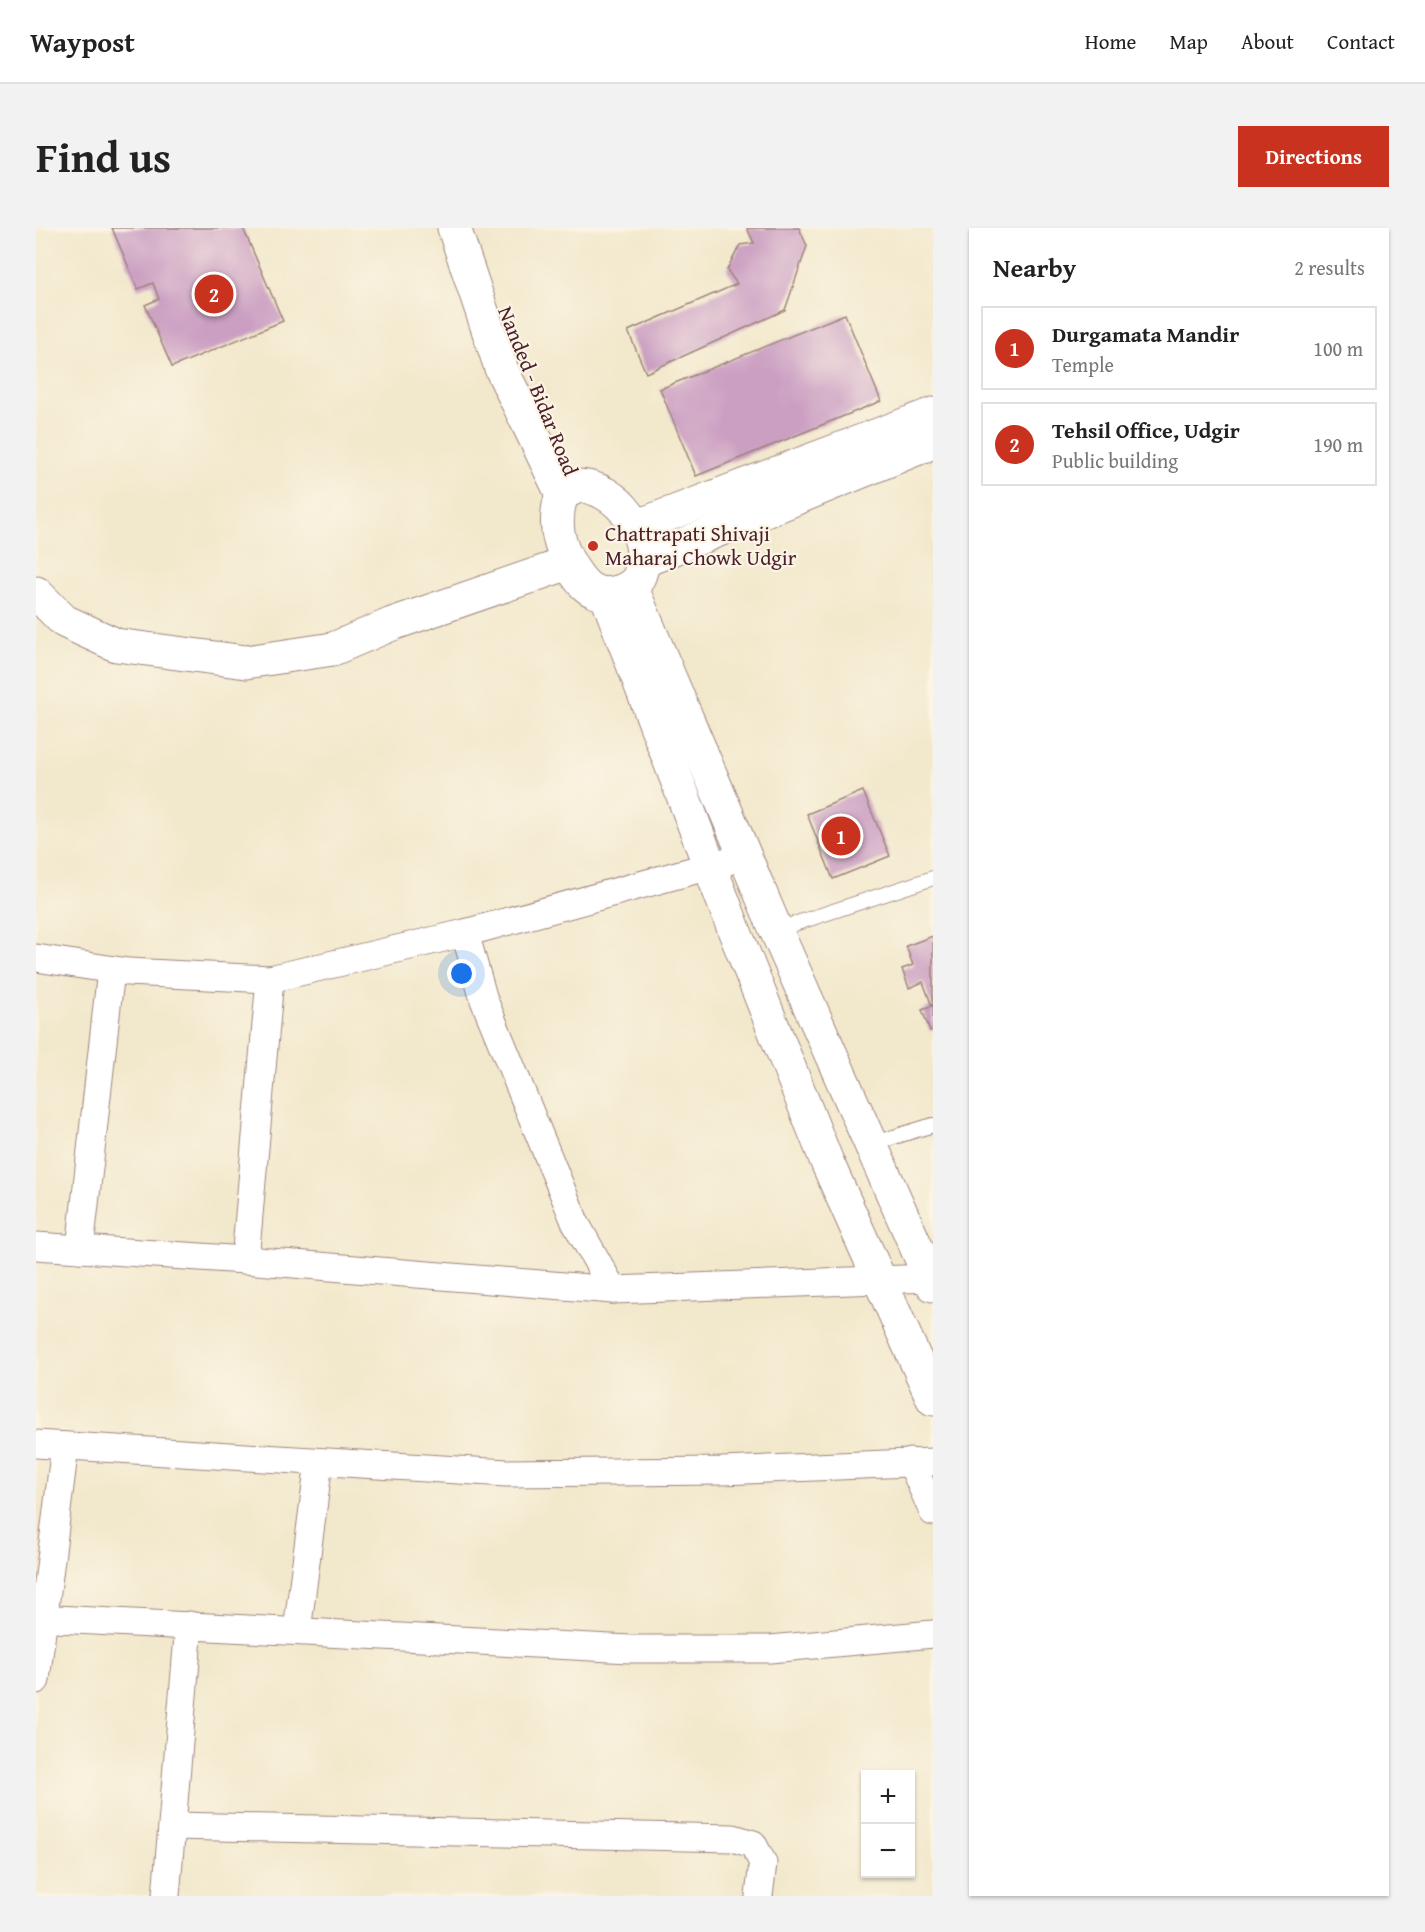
<!DOCTYPE html>
<html lang="en">
<head>
<meta charset="utf-8">
<style>
  :root { --surface:#fff; --page:#f2f2f2; --text:#222; --muted:#767676; --line:#e0e0e0; --accent:#c8321e }
  body { margin:0; font-family:"Gentium Book Plus",serif; background:var(--page); color:var(--text) }
  .controls { position:absolute; right:18px; bottom:18px; display:grid; overflow:hidden; border-radius:0px; box-shadow:0 2px 4px #0004 }
  .controls button { width:54px; height:54px; display:grid; place-items:center; padding:0; border:0; border-bottom:2px solid var(--line); background:var(--surface); color:var(--text); font:30px sans-serif }
  .you { position:absolute; left:426px; top:746px; width:21px; height:21px; margin:-15px; border:4px solid #fff; border-radius:50%; background:#1a73e8; box-shadow:0 0 0 9px #1a73e833 }
  .badge { display:grid; place-items:center; width:39px; height:39px; border-radius:50%; background:var(--accent); color:#fff; font-size:20px; font-weight:700 }
  .pin { position:absolute; translate:-50% -50%; border:3px solid #fff; box-shadow:0 2px 6px #0006 }
  .list { margin:0; padding:0; list-style:none }
  h2 { display:flex; justify-content:space-between; align-items:center; height:78px; margin:0; padding:0 24px; font-size:26px }
  h2 small { font-size:20px; font-weight:400; color:var(--muted) }
  .list li { display:grid; grid-template-columns:39px 1fr auto; gap:18px; align-items:center; box-sizing:border-box; height:84px; margin:0 12px 12px; padding:0 12px; border:2px solid var(--line); border-radius:0px }
  .list b { display:block; font-size:22px; white-space:nowrap }
  .list p { margin:0; font-size:20px; white-space:nowrap; color:var(--muted) }
  .list em { font-size:20px; font-style:normal; color:var(--muted) }
  .map { position:relative; flex:none; width:897px; height:1668px; overflow:hidden; border-radius:0px }
  header { display:flex; align-items:center; gap:36px; box-sizing:border-box; height:84px; padding:0 30px; background:var(--surface); border-bottom:2px solid var(--line) }
  header strong { font-size:28px }
  nav { display:flex; gap:33px; margin-inline-start:auto; font-size:21px }
  .intro { display:flex; align-items:center; justify-content:space-between; box-sizing:border-box; height:144px; padding:0 36px }
  h1 { margin:0; font-size:42px }
  .button { padding:15px 27px; border-radius:0px; background:var(--accent); color:#fff; font-size:21px; font-weight:700 }
  main { display:flex; gap:36px; padding:0 36px }
  aside { flex:1; background:var(--surface); border-radius:0px; box-shadow:0 2px 4px #0004 }
  .map>svg:first-child { display:block }
</style>
</head>
<body>
<header>
<strong>Waypost</strong>
<nav><a>Home</a><a>Map</a><a>About</a><a>Contact</a></nav>
</header>
<div class="intro"><h1>Find us</h1><a class="button">Directions</a></div>
<main>
<div class="map">
<svg width="897" height="1668" viewBox="0 0 897 1668">
  <rect width="100%" height="100%" fill="#fcf5e5"/>
  <filter id="ink" filterUnits="userSpaceOnUse"><feTurbulence type="fractalNoise" baseFrequency=".0167" numOctaves="2"/><feDisplacementMap in="SourceGraphic" scale="12" xChannelSelector="R" yChannelSelector="G"/><feConvolveMatrix kernelMatrix="1 2 1 2 8 2 1 2 1" color-interpolation-filters="sRGB"/></filter>
  <filter id="wash" filterUnits="userSpaceOnUse"><feTurbulence type="fractalNoise" baseFrequency=".008" numOctaves="4" result="noise"/><feDisplacementMap in="SourceGraphic" scale="24" xChannelSelector="R" yChannelSelector="G"/><feGaussianBlur stdDeviation="1.35" result="paint"/><feColorMatrix in="noise" values="0 0 0 0 0 0 0 0 0 0 0 0 0 0 0 0 0 1.4 0 .05"/><feComposite in="paint" operator="in"/></filter>
  <g filter="url(#wash)">
    <rect width="100%" height="100%" fill="#f2e8cc"/>
    <g id="blocks">
      <g fill="#cb9fc2">
        <path d="M76,0H207L247,93L136,139L109,77L123,71L117,55L102,61Z"/>
        <path d="M711,0H763L771,18L749,82L610,145L592,103L701,56L691,42L704,17L718,15Z"/>
        <path d="M809,86L845,173L660,248L624,161Z"/>
        <path d="M827,563L854,628L797,651L771,586Z"/>
        <path d="M897,708V802L894,803L886,782L896,778L887,754L873,760L866,741L877,737L870,718Z"/>
      </g>
    </g>
  </g>
  <g filter="url(#ink)">
    <use href="#blocks" fill-opacity="0" stroke="#9e847c" stroke-width="1.5"/>
    <g fill="none" stroke-linecap="round" stroke-linejoin="round">
      <defs>
        <g id="service">
          <path d="M740,702L897,650"/>
          <path d="M835,916L897,897"/>
        </g>
        <g id="minor">
          <path d="M429,705L448,772L539,994L577,1062"/>
          <path d="M0,730L92,744L234,751L429,705L710,628"/>
          <path d="M0,1018L209,1032L577,1062L894,1050"/>
          <path d="M44,1021L75,742"/>
          <path d="M209,1032L234,751"/>
          <path d="M0,1216L471,1245L686,1243L897,1234"/>
          <path d="M875,1234L897,1284"/>
          <path d="M0,1390L594,1421H734L897,1406"/>
          <path d="M261,1403L283,1234"/>
          <path d="M0,1452L29,1218"/>
          <path d="M137,1598L697,1610L717,1616L727,1635L723,1668"/>
          <path d="M130,1668L153,1397"/>
        </g>
        <path id="tertiary" d="M0,365L28,393L80,417L210,434L297,421L356,396L533,335"/>
        <g id="trunk">
          <path d="M418,0L465,140L526,266"/>
          <path d="M542,258C581,258 618,307 604,346C599,362 573,370 558,363C548,359 542,349 536,340C521,316 517,293 526,266Z"/>
          <path d="M599,299L897,186"/>
          <path d="M607,333L897,214"/>
          <path d="M595,358L740,702L897,1057"/>
          <path d="M570,366L699,704L791,934L897,1171"/>
        </g>
      </defs>
      <use href="#service" stroke="#9e847c" stroke-width="16"/>
      <use href="#minor" stroke="#9e847c" stroke-width="29"/>
      <use href="#tertiary" stroke="#9e847c" stroke-width="35"/>
      <use href="#trunk" stroke="#9e847c" stroke-width="35"/>
      <use href="#service" stroke="#fff" stroke-width="14"/>
      <use href="#minor" stroke="#fff" stroke-width="27"/>
      <use href="#tertiary" stroke="#fff" stroke-width="33"/>
      <use href="#trunk" stroke="#fff" stroke-width="33"/>
    </g>
  </g>
  <circle fill="#c8321e" stroke="#fcf5e5" stroke-width="2" cx="557" cy="318" r="6"/>
  <g text-anchor="middle" stroke-width="4.5" stroke-linejoin="round" paint-order="stroke">
    <g font-size="21" fill="#4a1f2b" stroke="#fcf5e5">
      <text transform="translate(502 163) rotate(68)" y="7">Nanded - Bidar Road</text>
    </g>
    <g font-size="21" fill="#4a1f2b" stroke="#fcf5e5" text-anchor="start">
      <text x="569" y="313">Chattrapati Shivaji<tspan x="569" dy="24">Maharaj Chowk Udgir</tspan></text>
    </g>
  </g>
</svg>
<div class="controls">
<button>+</button>
<button>−</button>
</div>
<div class="you"></div>
<div class="pin badge" style="left:805px;top:608px">1</div>
<div class="pin badge" style="left:178px;top:66px">2</div>
</div>
<aside>
<h2>Nearby<small>2 results</small></h2>
<ul class="list">
<li><span class="badge">1</span><div><b>Durgamata Mandir</b><p>Temple</p></div><em>100 m</em></li>
<li><span class="badge">2</span><div><b>Tehsil Office, Udgir</b><p>Public building</p></div><em>190 m</em></li>
</ul>
</aside>
</main>
</body>
</html>
